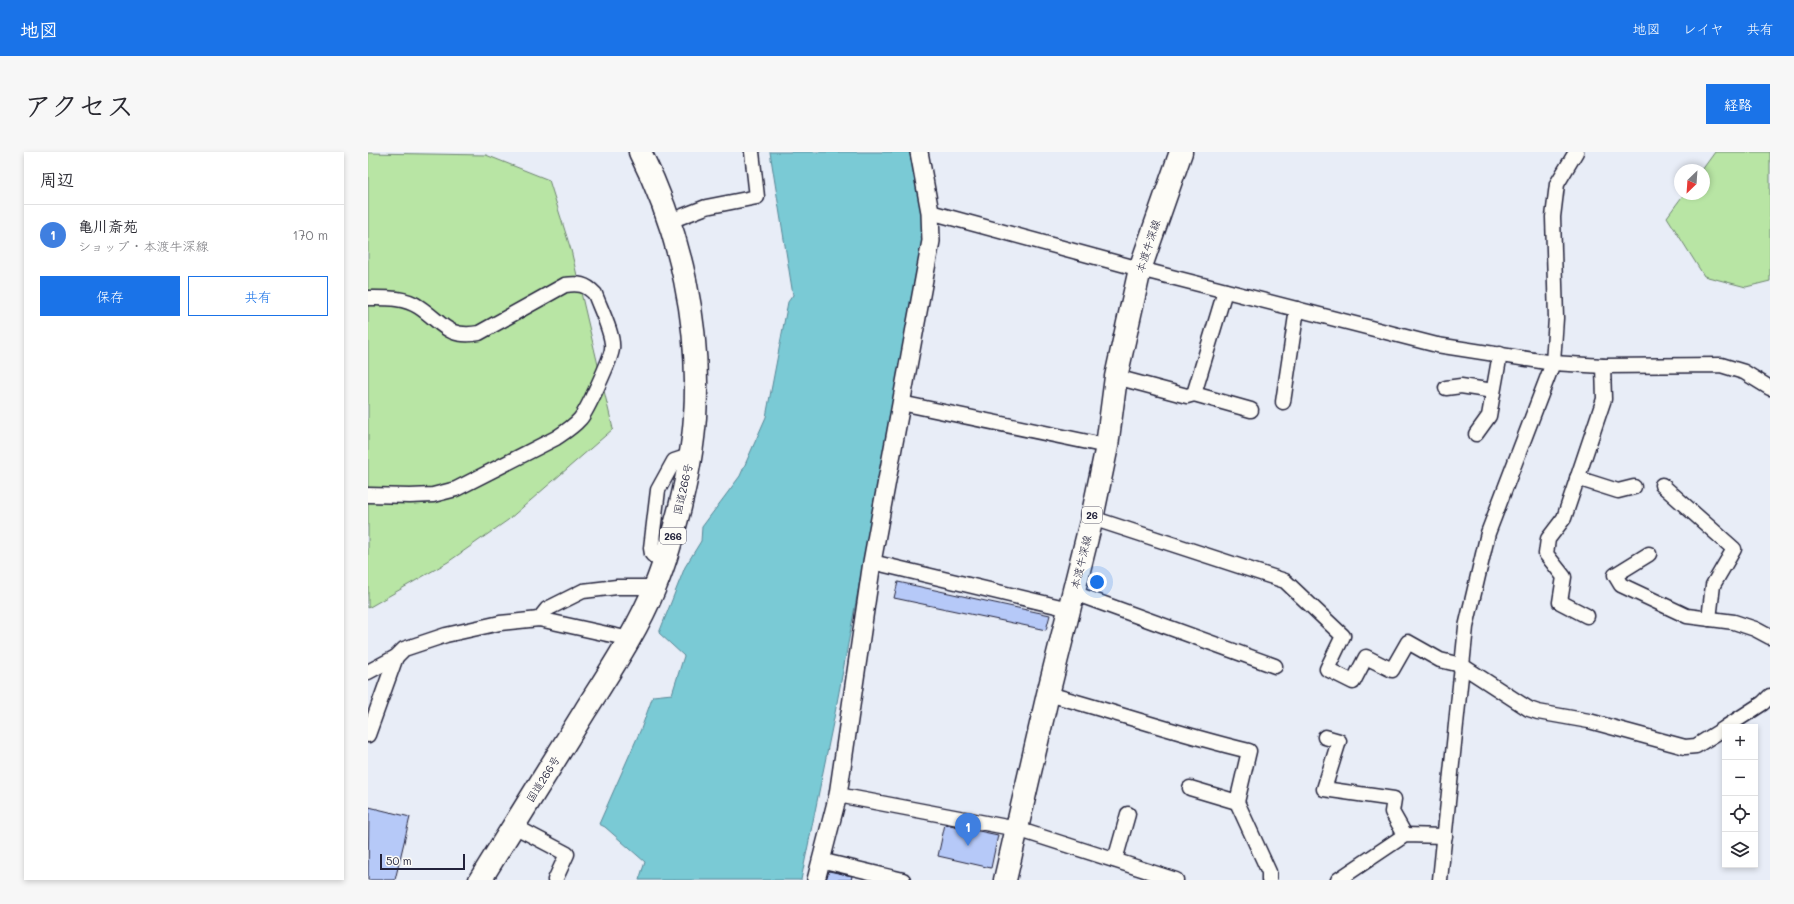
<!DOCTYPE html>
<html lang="ja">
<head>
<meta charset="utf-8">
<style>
  :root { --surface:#fff; --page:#f7f7f7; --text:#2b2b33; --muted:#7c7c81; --line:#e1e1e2; --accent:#1a73e8 }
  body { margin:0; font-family:Mali,"Klee One",sans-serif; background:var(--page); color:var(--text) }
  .controls { position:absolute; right:12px; bottom:12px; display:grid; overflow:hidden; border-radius:0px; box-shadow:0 2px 6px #0003 }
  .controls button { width:36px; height:36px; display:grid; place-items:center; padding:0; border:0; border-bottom:1px solid var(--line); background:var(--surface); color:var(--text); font:20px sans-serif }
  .compass { position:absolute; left:1306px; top:12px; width:36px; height:36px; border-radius:50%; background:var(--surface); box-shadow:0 2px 6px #0003; rotate:205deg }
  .scale { position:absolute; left:12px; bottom:10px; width:85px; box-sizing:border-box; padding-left:4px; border:2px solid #22223b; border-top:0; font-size:11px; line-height:14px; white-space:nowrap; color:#22223b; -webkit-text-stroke:3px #fdfcf7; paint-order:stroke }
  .you { position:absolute; left:729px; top:430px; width:14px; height:14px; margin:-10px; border:3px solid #fff; border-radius:50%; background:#1a73e8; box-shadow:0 0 0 6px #1a73e833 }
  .badge { display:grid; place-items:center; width:26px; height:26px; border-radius:50%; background:var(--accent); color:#fff; font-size:13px; font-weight:700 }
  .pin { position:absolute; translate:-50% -33px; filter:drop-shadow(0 1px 2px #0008) }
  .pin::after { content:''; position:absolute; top:21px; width:14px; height:12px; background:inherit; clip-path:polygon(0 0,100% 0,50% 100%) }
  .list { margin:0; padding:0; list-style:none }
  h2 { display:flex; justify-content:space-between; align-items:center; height:52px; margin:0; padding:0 16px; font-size:17px }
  h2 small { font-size:13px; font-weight:400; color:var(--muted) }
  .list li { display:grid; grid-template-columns:26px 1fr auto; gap:12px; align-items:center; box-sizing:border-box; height:60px; padding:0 16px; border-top:1px solid var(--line) }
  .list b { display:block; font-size:15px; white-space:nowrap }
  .list p { margin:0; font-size:13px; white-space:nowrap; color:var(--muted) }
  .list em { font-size:13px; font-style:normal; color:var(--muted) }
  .actions { display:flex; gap:8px; padding:12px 16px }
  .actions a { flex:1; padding:9px 0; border:1px solid var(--accent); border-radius:0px; text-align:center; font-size:14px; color:var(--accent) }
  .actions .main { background:var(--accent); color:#fff }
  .icon { flex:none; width:22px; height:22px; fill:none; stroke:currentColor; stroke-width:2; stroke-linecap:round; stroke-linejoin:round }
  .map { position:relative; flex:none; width:1402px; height:728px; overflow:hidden; border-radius:0px }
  header { display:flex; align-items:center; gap:24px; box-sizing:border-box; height:56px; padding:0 20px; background:var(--accent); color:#fff }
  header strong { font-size:19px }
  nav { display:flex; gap:22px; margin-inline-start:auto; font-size:14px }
  .intro { display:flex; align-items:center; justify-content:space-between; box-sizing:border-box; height:96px; padding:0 24px }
  h1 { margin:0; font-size:28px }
  .button { padding:10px 18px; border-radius:0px; background:var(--accent); color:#fff; font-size:14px; font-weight:700 }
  main { display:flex; gap:24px; padding:0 24px }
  aside { flex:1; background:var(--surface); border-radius:0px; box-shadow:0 2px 6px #0003 }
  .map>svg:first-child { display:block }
</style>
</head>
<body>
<header>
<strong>地図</strong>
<nav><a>地図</a><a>レイヤ</a><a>共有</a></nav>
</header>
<div class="intro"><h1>アクセス</h1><a class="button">経路</a></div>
<main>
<aside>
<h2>周辺<small></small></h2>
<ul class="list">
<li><span class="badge" style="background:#3f7fe0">1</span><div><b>亀川斎苑</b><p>ショップ · 本渡牛深線</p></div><em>170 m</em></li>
</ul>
<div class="actions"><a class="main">保存</a><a>共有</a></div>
</aside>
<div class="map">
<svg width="1402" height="728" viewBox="0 0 1402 728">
  <rect width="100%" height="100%" fill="#e8edf7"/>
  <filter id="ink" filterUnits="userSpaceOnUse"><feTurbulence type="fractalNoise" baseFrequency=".025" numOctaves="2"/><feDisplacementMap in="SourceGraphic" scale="8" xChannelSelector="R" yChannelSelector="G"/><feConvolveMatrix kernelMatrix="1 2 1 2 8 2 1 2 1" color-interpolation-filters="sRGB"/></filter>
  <g filter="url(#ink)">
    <g fill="#b8e5a4" stroke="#6d8470">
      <path d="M1347,0H1402V129L1378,135L1336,124L1299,65L1316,42H1336V18H1334Z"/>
      <path d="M0,1L118,3L181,28L203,98L245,277L140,368L80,410L0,456Z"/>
    </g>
    <path fill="#7acad5" stroke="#578797" d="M402,0H543L553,50L557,83L467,561L433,728H271L277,710L237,675L231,672L273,577L285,544L304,542L316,504L291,481L317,415L333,389L334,375L372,324L398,265L420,150L425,143Z"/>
    <g fill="#b6c9f8" stroke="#22223b">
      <path d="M530,430L682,463L678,478L526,446Z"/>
      <path d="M1,655L42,665L27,728H0Z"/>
      <path d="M577,672L630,683L623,716L570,704Z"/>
      <path d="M461,719L484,724L483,728H458Z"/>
    </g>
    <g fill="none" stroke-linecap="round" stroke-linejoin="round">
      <defs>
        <g id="minor">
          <path d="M562,60L772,117L1069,193L1185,211L1235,214L1353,213L1376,220L1402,236"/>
          <path d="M302,69L338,55L389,45L384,0"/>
          <path d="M0,146C18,146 36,145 51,155C74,170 79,187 111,181L197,133C210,131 218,132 227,142C232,156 246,183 244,197C243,207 219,259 212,267C205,275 197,280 188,286L88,337L65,343L42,344L0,343"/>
          <path d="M748,225L819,244L826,242L883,258"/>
          <path d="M1078,236L1093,234L1125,239"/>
          <path d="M826,242L857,139"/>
          <path d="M915,250L929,157"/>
          <path d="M533,251L739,294"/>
          <path d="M1108,282L1121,264L1132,202"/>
          <path d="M1209,326L1250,339L1266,335"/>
          <path d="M1294,333L1366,397L1345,433L1341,467"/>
          <path d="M724,366L917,429L975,484L959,517L985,530L998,505L1024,518L1040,490L1072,508L1093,513L1161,557L1170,560L1221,569L1317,595L1328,594L1357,576"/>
          <path d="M1281,402L1247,423L1253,433L1319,464L1366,470L1387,477L1402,485"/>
          <path d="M504,410L701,457"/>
          <path d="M296,413L284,402L283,396L290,338L306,309L315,306L322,307"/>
          <path d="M706,441L907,514"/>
          <path d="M1219,464L1192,450L1196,425L1178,402L1180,387L1196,366L1236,247L1235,214"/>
          <path d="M171,467L179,457L215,439L249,435H287"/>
          <path d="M0,520L28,505L36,497L78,483L132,471L171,467L262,487"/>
          <path d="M680,542C747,560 813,583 881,599L869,650L901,720V728"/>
          <path d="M1358,575L1395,551L1402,544"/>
          <path d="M0,583L28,505"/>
          <path d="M957,585L971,589L956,637L1026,647L1024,660L1037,683"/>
          <path d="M822,636L869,650"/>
          <path d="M470,643L649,677L808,728"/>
          <path d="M146,674L199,702L187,728"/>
          <path d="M452,708L535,728"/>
          <path d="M747,708L760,662"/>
          <path d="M970,728L1037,683L1077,684"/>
          <path d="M1072,728L1098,475L1120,381L1185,211L1188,166L1185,65L1189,32L1208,0"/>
        </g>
        <path id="tertiary" d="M448,728L470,643L504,410L563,89L562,60L551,0"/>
        <path id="primary" d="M637,728L680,542L724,366L739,294L748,225L772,117L813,0"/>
        <path id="trunk" d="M112,728C147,672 182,616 217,559C242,519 269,479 287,435C298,409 305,382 312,355C319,326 325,296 327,265C333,174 313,81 272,0"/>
      </defs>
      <use href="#minor" stroke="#22223b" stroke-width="17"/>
      <use href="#tertiary" stroke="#22223b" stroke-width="20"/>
      <use href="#primary" stroke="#22223b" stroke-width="25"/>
      <use href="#trunk" stroke="#22223b" stroke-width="25"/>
      <use href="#minor" stroke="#fdfcf7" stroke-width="14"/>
      <use href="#tertiary" stroke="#fdfcf7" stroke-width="17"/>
      <use href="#primary" stroke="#fdfcf7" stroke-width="22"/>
      <use href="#trunk" stroke="#fdfcf7" stroke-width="22"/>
    </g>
  </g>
  <g text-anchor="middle" stroke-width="3.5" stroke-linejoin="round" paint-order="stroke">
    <g fill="#fdfcf7" stroke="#646373" stroke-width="1">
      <rect x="714" y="355" width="20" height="16" rx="3"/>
      <rect x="292" y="376" width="26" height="16" rx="3"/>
    </g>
    <g font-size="10" font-weight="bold" fill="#22223b">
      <text x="724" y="367">26</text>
      <text x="305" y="388">266</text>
    </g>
    <g font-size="11" fill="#22223b" stroke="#fdfcf7">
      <text transform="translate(780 94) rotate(-72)" y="4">本渡牛深線</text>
      <text transform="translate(315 337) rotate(-77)" y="4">国道266号</text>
      <text transform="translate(713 410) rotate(-76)" y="4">本渡牛深線</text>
      <text transform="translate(175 627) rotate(-58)" y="4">国道266号</text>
    </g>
  </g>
</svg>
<div class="controls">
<button>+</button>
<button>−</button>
<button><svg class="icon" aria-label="locate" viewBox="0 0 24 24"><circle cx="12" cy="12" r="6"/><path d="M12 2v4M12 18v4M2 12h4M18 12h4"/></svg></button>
<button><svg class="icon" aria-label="layers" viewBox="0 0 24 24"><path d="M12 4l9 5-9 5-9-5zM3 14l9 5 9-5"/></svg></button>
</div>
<svg class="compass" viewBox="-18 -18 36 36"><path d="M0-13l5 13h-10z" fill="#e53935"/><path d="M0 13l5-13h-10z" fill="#7c7c81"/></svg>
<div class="scale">50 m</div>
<div class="you"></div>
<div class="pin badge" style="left:600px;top:694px;background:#3f7fe0">1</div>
</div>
</main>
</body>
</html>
